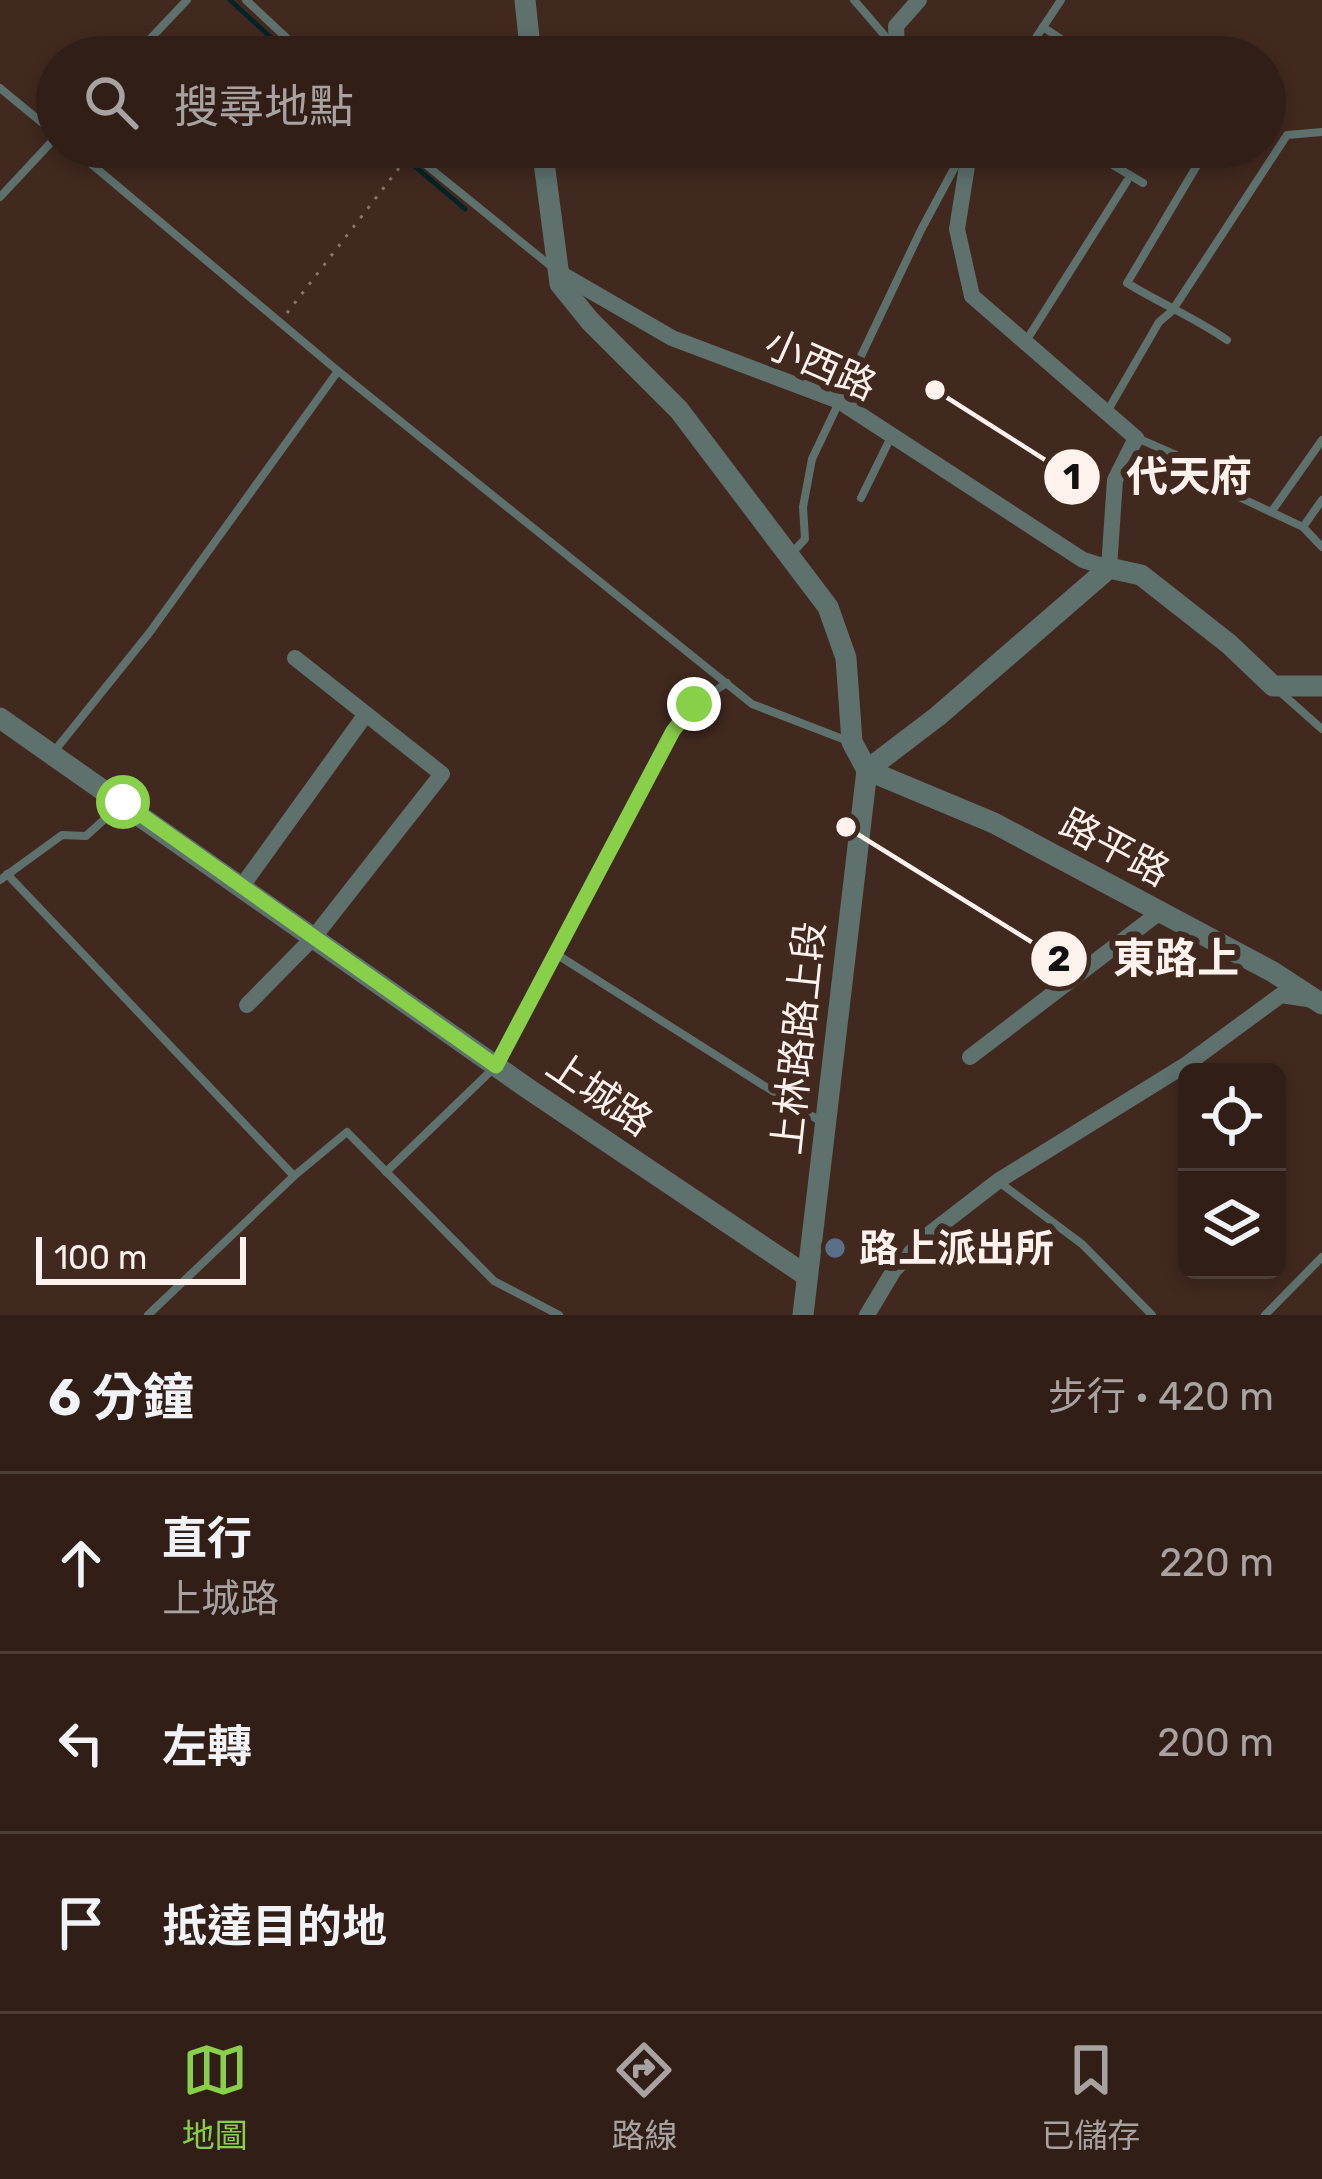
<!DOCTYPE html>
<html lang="zh-TW">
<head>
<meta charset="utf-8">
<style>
  :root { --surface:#311f17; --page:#392720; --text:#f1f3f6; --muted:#a8a2a1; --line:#4c3d36; --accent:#88cf4a }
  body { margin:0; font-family:Rubik,"Noto Sans TC",sans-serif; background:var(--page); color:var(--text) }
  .controls { position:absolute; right:36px; bottom:36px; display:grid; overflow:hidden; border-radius:18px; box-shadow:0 6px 18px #0003 }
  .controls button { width:108px; height:108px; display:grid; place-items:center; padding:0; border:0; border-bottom:3px solid var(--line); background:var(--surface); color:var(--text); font:60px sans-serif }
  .scale { position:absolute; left:36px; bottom:30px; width:210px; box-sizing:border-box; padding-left:12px; border:6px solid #fff1ec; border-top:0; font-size:33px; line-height:42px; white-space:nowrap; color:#fff1ec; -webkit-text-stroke:9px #41291f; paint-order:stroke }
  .stop { position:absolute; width:36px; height:36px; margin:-27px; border:9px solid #88cf4a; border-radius:50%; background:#fff }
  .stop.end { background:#88cf4a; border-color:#fff; box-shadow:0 3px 12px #0008 }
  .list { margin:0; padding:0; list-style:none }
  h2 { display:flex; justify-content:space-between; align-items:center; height:156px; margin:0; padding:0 48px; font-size:51px }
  h2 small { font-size:39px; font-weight:400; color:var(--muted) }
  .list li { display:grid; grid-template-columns:78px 1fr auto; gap:36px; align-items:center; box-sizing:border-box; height:180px; padding:0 48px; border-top:3px solid var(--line) }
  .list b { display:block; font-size:45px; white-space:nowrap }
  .list p { margin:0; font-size:39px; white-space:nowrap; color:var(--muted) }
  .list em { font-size:39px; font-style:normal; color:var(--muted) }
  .icon { flex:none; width:66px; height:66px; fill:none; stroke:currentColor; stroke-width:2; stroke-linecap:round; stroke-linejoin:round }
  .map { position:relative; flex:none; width:1322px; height:1315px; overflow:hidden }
  .search { position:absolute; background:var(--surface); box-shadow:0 6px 18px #0003; left:36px; right:36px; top:36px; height:132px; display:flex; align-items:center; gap:30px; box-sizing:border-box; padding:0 42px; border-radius:66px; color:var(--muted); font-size:45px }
  .sheet { height:696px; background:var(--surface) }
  nav { display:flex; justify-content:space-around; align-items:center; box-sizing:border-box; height:168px; border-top:3px solid var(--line); background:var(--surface); font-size:33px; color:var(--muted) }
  nav a { display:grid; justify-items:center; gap:6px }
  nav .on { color:var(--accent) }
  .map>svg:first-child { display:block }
</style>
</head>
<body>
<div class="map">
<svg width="1322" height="1315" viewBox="0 0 1322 1315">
  <rect width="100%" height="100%" fill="#41291f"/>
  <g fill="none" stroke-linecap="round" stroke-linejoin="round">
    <g stroke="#002427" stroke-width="4.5">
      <path d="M230,0L292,57"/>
      <path d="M392,147L465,209"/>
    </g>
    <path stroke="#89756d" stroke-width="3" stroke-dasharray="3 9" stroke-linecap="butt" d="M287,313L406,159"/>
    <g stroke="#5e716d" stroke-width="8">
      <path d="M246,0L307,57"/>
      <path d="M854,0L892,44"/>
      <path d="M1043,27L1088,57"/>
      <path d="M133,57L187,0"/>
      <path d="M1023,57L1061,0"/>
      <path d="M0,88L57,135"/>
      <path d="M71,147L338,371L752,704L848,741"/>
      <path d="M404,147L552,267"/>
      <path d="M1083,147L1143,183"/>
      <path d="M1208,147L1127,283C1161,304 1194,317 1227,340"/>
      <path d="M0,197L57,136"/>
      <path d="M1026,341L1127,181"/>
      <path d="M1108,410L1159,322L1172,311L1287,135L1322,132"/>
      <path d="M1137,438L1176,455L1209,483L1303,527L1322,547"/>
      <path d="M861,498L891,437"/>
      <path d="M1272,511L1322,440"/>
      <path d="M1303,527L1322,500"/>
      <path d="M792,553L805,539L803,507L812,459L921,230L965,148"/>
      <path d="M1279,691L1322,729"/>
      <path d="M52,754L150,632L338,371"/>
      <path d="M7,874L294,1176L347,1132L494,1281L559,1315"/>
      <path d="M0,880L62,835L86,836L117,808"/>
      <path d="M556,954L823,1123"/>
      <path d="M386,1172L496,1066L673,731L694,704L727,683"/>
      <path d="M999,1182L1082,1244L1152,1315"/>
      <path d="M148,1315L294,1176"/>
      <path d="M1265,1315L1322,1257"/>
    </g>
    <g stroke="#5e716d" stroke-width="16">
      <path d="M903,57L897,50L896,26L919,0"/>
      <path d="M558,272L672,338L839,401L1083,560L1109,568L1115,480L1136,438L972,296L957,229L970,147"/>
      <path d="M242,886L366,714"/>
      <path d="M247,1005L314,937L442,774L295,658"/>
      <path d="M970,1057L1160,912"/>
      <path d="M867,1315L894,1270L928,1235L998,1181L1187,1064L1281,995L1314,1000"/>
    </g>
    <g stroke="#5e716d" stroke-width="21">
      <path d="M525,0L531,57"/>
      <path d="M542,147L560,284L590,321L679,410L828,607L846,658L852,742L867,770"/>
      <path d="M0,718L530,1090L807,1276"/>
      <path d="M867,770L994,823L1273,972L1322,1004"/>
      <path d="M803,1315L867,770L938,716L1109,568L1141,575L1229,644L1273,686H1322"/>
    </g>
  </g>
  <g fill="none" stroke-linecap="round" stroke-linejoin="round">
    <path stroke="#88cf4a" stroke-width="15" d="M123,802L496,1066L673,731L694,704"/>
  </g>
  <circle fill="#5c6f8a" stroke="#41291f" stroke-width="4.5" cx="835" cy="1248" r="12"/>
  <g text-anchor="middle" stroke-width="12" stroke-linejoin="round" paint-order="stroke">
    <g font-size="39" fill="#fff1ec" stroke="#41291f">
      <text transform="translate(821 364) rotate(24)" y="14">小西路</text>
      <text transform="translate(1115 847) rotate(28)" y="14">路平路</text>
      <text transform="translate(798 1038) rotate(-84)" y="14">上林路路上段</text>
      <text transform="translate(600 1093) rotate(34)" y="14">上城路</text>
    </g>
    <g font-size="39" font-weight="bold" fill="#fff1ec" stroke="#41291f" text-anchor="start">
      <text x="859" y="1262">路上派出所</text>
    </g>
  </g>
  <path fill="none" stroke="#fff1ec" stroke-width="4.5" d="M935 390L1072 477M846 827L1059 959"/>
  <g fill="#fff1ec" stroke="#41291f" stroke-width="4.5">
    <circle cx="935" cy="390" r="12"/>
    <circle cx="846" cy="827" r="12"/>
    <circle cx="1072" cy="477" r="30"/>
    <circle cx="1059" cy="959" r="30"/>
  </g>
  <g font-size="36" text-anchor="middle" font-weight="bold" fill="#111">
    <text x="1072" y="489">1</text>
    <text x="1059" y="971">2</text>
  </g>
  <g font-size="42" text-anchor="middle" font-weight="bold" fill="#fff1ec" stroke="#41291f" stroke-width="12" stroke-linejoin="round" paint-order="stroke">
    <text x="1189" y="491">代天府</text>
    <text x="1176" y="973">東路上</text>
  </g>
</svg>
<div class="controls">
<button><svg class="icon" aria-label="locate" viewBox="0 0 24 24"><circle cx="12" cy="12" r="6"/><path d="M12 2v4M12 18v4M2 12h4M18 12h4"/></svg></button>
<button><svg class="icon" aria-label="layers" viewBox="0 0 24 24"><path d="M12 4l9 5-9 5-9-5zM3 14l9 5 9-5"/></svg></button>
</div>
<div class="scale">100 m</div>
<div class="stop" style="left:123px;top:802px"></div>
<div class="stop end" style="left:694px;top:704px"></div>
<div class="search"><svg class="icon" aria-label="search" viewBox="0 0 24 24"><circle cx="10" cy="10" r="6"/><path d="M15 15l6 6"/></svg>搜尋地點</div>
</div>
<section class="sheet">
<h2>6 分鐘<small>步行 · 420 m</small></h2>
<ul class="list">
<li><svg class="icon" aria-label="ahead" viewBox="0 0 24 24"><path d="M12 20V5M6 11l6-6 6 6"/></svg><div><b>直行</b><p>上城路</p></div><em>220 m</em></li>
<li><svg class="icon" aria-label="left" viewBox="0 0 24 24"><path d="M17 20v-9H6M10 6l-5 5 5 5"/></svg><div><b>左轉</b></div><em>200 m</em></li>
<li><svg class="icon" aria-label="arrive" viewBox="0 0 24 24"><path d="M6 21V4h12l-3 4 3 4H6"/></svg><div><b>抵達目的地</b></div></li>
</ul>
</section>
<nav>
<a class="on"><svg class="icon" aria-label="map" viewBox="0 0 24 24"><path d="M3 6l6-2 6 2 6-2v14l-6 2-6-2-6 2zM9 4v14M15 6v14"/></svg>地圖</a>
<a><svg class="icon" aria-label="directions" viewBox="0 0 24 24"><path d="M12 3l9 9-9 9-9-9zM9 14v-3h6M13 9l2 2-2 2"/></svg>路線</a>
<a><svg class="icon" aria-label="saved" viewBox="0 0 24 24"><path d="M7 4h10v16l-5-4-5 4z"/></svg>已儲存</a>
</nav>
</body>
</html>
